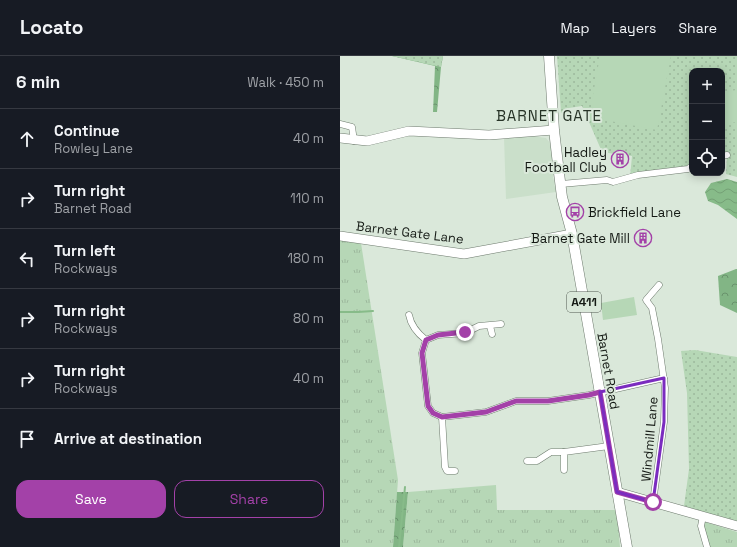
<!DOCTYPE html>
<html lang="en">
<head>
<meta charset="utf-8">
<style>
  :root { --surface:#171b24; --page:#20242c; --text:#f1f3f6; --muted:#9ea1a6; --line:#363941; --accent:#a341a8 }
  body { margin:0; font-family:"Space Grotesk",sans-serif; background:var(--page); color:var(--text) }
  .controls { position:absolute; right:12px; top:12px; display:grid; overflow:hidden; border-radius:8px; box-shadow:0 2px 10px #0003 }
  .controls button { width:36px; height:36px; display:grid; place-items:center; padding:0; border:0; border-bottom:1px solid var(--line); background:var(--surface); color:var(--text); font:20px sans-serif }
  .stop { position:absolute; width:12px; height:12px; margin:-9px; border:3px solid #a341a8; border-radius:50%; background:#fff }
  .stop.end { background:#a341a8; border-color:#fff; box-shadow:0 1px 4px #0008 }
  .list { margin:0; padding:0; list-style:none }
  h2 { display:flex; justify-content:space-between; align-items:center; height:52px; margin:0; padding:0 16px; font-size:17px }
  h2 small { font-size:13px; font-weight:400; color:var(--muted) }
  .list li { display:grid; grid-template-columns:26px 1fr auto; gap:12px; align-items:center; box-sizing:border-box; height:60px; padding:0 16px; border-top:1px solid var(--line) }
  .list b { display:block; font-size:15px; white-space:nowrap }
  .list p { margin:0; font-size:13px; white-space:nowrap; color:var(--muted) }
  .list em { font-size:13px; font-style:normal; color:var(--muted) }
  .actions { display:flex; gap:8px; padding:12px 16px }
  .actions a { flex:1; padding:9px 0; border:1px solid var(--accent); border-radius:12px; text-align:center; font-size:14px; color:var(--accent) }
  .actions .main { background:var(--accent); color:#fff }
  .icon { flex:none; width:22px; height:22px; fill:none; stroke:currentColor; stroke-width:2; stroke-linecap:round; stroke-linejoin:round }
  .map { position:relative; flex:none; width:397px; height:491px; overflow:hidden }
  header { display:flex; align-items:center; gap:24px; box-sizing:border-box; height:56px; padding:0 20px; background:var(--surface); border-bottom:1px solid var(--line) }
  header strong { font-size:19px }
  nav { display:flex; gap:22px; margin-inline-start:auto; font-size:14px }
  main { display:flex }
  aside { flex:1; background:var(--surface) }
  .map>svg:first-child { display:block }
</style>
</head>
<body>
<header>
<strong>Locato</strong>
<nav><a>Map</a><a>Layers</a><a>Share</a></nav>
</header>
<main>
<aside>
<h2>6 min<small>Walk · 450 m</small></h2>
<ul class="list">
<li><svg class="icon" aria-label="ahead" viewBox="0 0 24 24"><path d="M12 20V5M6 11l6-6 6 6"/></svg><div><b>Continue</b><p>Rowley Lane</p></div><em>40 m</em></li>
<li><svg class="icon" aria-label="right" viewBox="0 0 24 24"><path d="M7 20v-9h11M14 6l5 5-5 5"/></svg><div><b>Turn right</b><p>Barnet Road</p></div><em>110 m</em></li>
<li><svg class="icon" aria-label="left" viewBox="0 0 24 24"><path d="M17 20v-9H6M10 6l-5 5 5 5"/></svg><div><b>Turn left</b><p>Rockways</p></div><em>180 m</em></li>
<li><svg class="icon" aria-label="right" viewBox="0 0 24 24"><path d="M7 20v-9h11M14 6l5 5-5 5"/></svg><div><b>Turn right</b><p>Rockways</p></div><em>80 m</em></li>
<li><svg class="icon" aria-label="right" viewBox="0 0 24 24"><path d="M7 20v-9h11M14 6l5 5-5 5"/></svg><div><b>Turn right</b><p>Rockways</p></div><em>40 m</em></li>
<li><svg class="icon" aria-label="arrive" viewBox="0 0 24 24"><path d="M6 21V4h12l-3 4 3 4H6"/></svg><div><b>Arrive at destination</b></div></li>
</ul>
<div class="actions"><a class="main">Save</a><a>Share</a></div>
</aside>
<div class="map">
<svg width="397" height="491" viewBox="0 0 397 491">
  <defs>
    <pattern id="grass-tufts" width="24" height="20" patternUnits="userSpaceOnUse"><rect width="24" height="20" fill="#b6d7b6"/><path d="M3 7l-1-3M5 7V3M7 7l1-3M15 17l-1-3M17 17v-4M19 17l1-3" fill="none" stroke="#9cb89c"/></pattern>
    <pattern id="forest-crowns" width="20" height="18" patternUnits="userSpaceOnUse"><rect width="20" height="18" fill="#82b585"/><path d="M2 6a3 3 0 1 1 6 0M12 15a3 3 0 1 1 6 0" fill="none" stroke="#69926c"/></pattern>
    <pattern id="park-dots" width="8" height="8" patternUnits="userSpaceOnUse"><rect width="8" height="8" fill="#b6d7b6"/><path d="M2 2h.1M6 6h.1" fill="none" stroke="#9cb89c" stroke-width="1.8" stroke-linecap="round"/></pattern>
    <pattern id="water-waves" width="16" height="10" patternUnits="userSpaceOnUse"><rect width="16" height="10" fill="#87bb89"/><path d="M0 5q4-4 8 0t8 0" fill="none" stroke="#74a075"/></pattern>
  </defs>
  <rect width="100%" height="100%" fill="#dae8da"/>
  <path fill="#cadfca" d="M192,80L206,82L210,87L214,107L213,121L216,136L166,143L164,81Z"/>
  <g fill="url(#grass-tufts)">
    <path d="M0,184L21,187L58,424L53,491H0Z"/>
    <path d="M156,429L157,454H277L280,491H63L68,436Z"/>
    <path d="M365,466L397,476V491H369L363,470Z"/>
  </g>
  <g fill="url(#forest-crowns)">
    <path d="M52,0H103L101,11L97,56H93L95,10Z"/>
    <path d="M396,213H397V257L380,249L378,220Z"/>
    <path d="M57,436H68L63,491H53Z"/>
  </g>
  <g fill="url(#park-dots)">
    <path d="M52,0H103L101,11Z"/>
    <path d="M217,0H397V121L386,118L387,100H382V15H352V110L290,121L292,100L268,97L266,105L242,50L229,52L221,57Z"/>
    <path d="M355,294L397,301V467L344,450L349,413L347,337L341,295Z"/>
  </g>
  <g fill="#b6d7b6">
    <path d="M260,0H331L317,74L249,61Z"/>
    <path d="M397,34V66L382,68V36Z"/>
    <path d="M294,241L297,259L263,264L261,247Z"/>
  </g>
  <path fill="url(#water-waves)" d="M387,123L397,126V163L378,149L368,145L365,136L371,127Z"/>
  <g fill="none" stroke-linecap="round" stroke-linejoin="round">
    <g stroke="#87bb89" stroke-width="2">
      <path d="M0,256H18L33,255"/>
      <path d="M59,491L65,431"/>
    </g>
    <defs>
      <g id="street">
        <path d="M0,68L12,71L14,85"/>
        <path d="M382,100L387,99"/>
        <path d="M221,128L267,124L273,126L298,119L348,113L352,110"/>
        <path d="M69,259C71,270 77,277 86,284"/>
        <path d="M161,268L139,270L125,277L98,279L86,284L82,297L88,350L93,357L102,361L146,356L176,345H208L249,339L324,322"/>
        <path d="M150,270L152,278"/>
        <path d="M102,361L105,411L107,415H115"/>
        <path d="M187,405H197L211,396H224"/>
        <path d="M224,414V396L269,390"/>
        <path d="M313,446L324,366L325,332L318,283L312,252L306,244L319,229"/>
        <path d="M363,460L361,470L367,491"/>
      </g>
      <g id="secondary">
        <path d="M0,82L27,85L69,75L149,79L214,74"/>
        <path d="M0,180L124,198L232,178"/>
        <path d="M277,436L397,470"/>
      </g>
      <path id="primary" d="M209,0L214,74L219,117L222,141L232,178L287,491"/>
    </defs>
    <use href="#street" stroke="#6d7a6d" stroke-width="7"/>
    <use href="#secondary" stroke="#6d7a6d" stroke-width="10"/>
    <use href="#primary" stroke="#6d7a6d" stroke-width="11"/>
    <use href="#street" stroke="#fff" stroke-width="6"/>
    <use href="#secondary" stroke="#fff" stroke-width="9"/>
    <use href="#primary" stroke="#fff" stroke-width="10"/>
  </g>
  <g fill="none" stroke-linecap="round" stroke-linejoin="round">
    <path stroke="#a341a8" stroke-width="5" d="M125,276L98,279L86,284L82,297L88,350L93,357L102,361L146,356L176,345H208L249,339L260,336L277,436L313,446"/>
  </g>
  <path fill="none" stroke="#7b2cbf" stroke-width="3" stroke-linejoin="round" d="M324,322V366L313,446L277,436L260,336Z"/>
  <defs>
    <symbol id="building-ring" viewBox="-11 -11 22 22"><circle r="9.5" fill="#dae8da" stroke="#a341a8" stroke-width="1.5"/><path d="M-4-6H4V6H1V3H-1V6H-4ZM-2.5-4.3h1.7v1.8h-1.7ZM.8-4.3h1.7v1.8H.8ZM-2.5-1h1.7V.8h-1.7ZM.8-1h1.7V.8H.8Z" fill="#a341a8"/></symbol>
    <symbol id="bus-ring" viewBox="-11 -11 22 22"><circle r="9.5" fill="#dae8da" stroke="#a341a8" stroke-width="1.5"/><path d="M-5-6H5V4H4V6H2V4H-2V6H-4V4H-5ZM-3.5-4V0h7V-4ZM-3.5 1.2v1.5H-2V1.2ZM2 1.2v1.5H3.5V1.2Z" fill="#a341a8"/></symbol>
  </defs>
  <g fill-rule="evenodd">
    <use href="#building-ring" x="270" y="93" width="20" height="20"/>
    <use href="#bus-ring" x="225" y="146" width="20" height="20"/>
    <use href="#building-ring" x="293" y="172" width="20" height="20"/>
  </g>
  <g text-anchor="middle" stroke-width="4" stroke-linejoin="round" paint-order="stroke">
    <rect fill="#dae8da" stroke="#4f574f" stroke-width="1" x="227" y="236" width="34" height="20" rx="3"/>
    <g font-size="12" font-weight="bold" fill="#141914">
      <text x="244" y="250">A411</text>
    </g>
    <g font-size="13" fill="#141914" stroke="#dae8da" text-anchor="end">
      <text x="267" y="101">Hadley<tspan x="267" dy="15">Football Club</tspan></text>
      <text x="248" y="161" text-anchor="start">Brickfield Lane</text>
      <text x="290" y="187">Barnet Gate Mill</text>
    </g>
    <g font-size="13" fill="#141914" stroke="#dae8da">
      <text transform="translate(70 176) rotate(7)" y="5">Barnet Gate Lane</text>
      <text transform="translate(269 315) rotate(80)" y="5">Barnet Road</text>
      <text transform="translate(309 383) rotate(-85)" y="5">Windmill Lane</text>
    </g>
    <g font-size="15" letter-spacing="1" fill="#273327" stroke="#dae8da">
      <text x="209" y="65">BARNET GATE</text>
    </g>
  </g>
</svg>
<div class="controls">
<button>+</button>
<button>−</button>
<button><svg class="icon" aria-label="locate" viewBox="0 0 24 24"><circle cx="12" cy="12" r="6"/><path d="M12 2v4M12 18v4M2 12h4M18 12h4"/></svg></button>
</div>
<div class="stop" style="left:313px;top:446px"></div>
<div class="stop end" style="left:125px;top:276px"></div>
</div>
</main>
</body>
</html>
